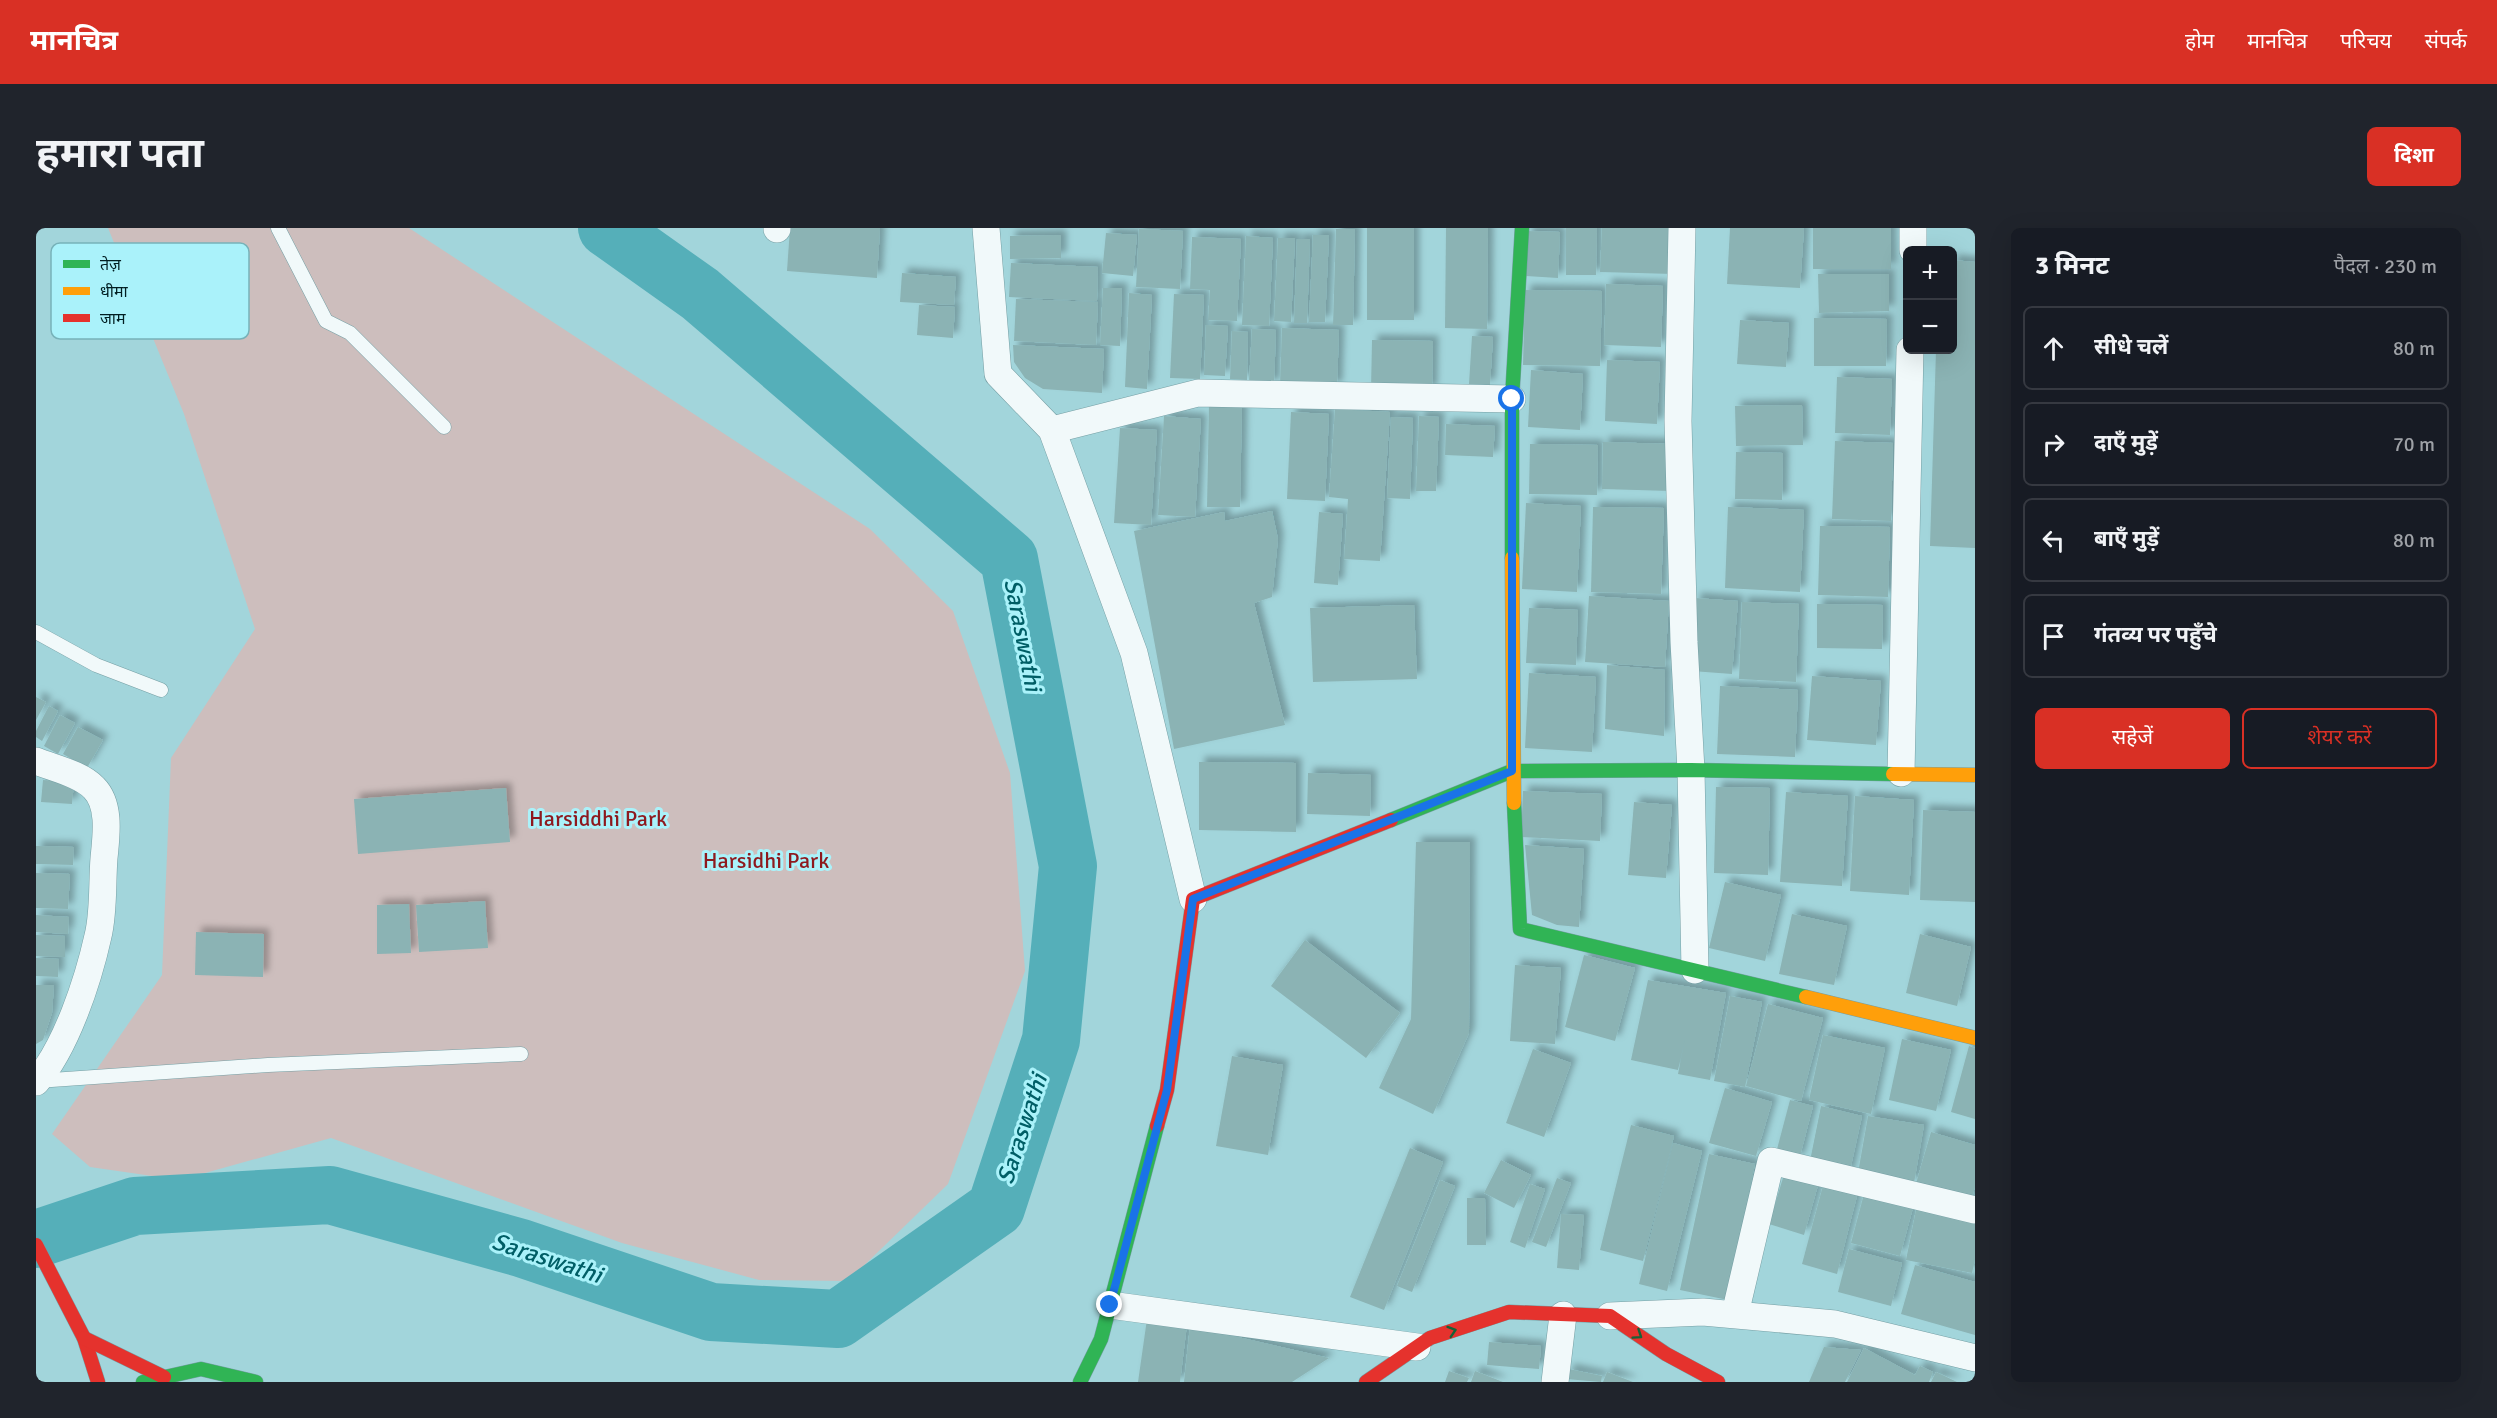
<!DOCTYPE html>
<html lang="hi">
<head>
<meta charset="utf-8">
<style>
  :root { --surface:#171b24; --page:#20242c; --text:#f1f3f6; --muted:#9ea1a6; --line:#363941; --accent:#d93025 }
  body { margin:0; font-family:Signika,"Noto Sans Devanagari",sans-serif; background:var(--page); color:var(--text) }
  .controls { position:absolute; right:18px; top:18px; display:grid; overflow:hidden; border-radius:9px; box-shadow:0 6px 24px #0002 }
  .controls button { width:54px; height:54px; display:grid; place-items:center; padding:0; border:0; border-bottom:2px solid var(--line); background:var(--surface); color:var(--text); font:30px sans-serif }
  .stop { position:absolute; width:18px; height:18px; margin:-14px; border:4px solid #1a73e8; border-radius:50%; background:#fff }
  .stop.end { background:#1a73e8; border-color:#fff; box-shadow:0 2px 6px #0008 }
  .list { margin:0; padding:0; list-style:none }
  h2 { display:flex; justify-content:space-between; align-items:center; height:78px; margin:0; padding:0 24px; font-size:26px }
  h2 small { font-size:20px; font-weight:400; color:var(--muted) }
  .list li { display:grid; grid-template-columns:39px 1fr auto; gap:18px; align-items:center; box-sizing:border-box; height:84px; margin:0 12px 12px; padding:0 12px; border:2px solid var(--line); border-radius:9px }
  .list b { display:block; font-size:22px; white-space:nowrap }
  .list em { font-size:20px; font-style:normal; color:var(--muted) }
  .actions { display:flex; gap:12px; padding:18px 24px }
  .actions a { flex:1; padding:14px 0; border:2px solid var(--accent); border-radius:9px; text-align:center; font-size:21px; color:var(--accent) }
  .actions .main { background:var(--accent); color:#fff }
  .icon { flex:none; width:33px; height:33px; fill:none; stroke:currentColor; stroke-width:2; stroke-linecap:round; stroke-linejoin:round }
  .map { position:relative; flex:none; width:1939px; height:1154px; overflow:hidden; border-radius:9px }
  header { display:flex; align-items:center; gap:36px; box-sizing:border-box; height:84px; padding:0 30px; background:var(--accent); color:#fff }
  header strong { font-size:28px }
  nav { display:flex; gap:33px; margin-inline-start:auto; font-size:21px }
  .intro { display:flex; align-items:center; justify-content:space-between; box-sizing:border-box; height:144px; padding:0 36px }
  h1 { margin:0; font-size:42px }
  .button { padding:15px 27px; border-radius:9px; background:var(--accent); color:#fff; font-size:21px; font-weight:700 }
  main { display:flex; gap:36px; padding:0 36px }
  aside { flex:1; background:var(--surface); border-radius:9px; box-shadow:0 6px 24px #0002 }
  .map>svg:first-child { display:block }
</style>
</head>
<body>
<header>
<strong>मानचित्र</strong>
<nav><a>होम</a><a>मानचित्र</a><a>परिचय</a><a>संपर्क</a></nav>
</header>
<div class="intro"><h1>हमारा पता</h1><a class="button">दिशा</a></div>
<main>
<div class="map">
<svg width="1939" height="1154" viewBox="0 0 1939 1154">
  <defs>
    <filter id="shadow"><feDropShadow dx="5.5" dy="-5.5" stdDeviation="3" flood-color="#0004"/></filter>
  </defs>
  <rect width="100%" height="100%" fill="#a2d5db"/>
  <path fill="#cdbebd" d="M72,0H373L834,301L917,383L974,545L989,743L912,956L812,1053L723,1052L586,1015L295,910L144,952L54,939L16,906L126,747L135,530L219,401L148,186Z"/>
  <g fill="none" stroke-linecap="round" stroke-linejoin="round">
    <path stroke="#55afb9" stroke-width="58" d="M0,1011L99,978L294,967L485,1020L675,1084L802,1091L960,980L1015,812L1032,638L973,331L664,66L571,0"/>
  </g>
  <g fill="#8bb3b4" filter="url(#shadow)">
    <path d="M754,0H844L841,50L751,43Z"/>
    <rect x="1331" y="0" width="47" height="92"/>
    <path d="M1410,0H1452L1451,101L1409,100Z"/>
    <path d="M1530,0H1561L1560,47H1530Z"/>
    <path d="M1566,0H1639L1637,46L1564,44Z"/>
    <path d="M1694,0H1768L1764,60L1691,56Z"/>
    <rect x="1777" y="0" width="78" height="41"/>
    <path d="M1103,1L1147,3L1144,61L1100,59Z"/>
    <path d="M1300,1H1319L1317,97H1297Z"/>
    <path d="M1491,3L1524,4L1522,50L1490,48Z"/>
    <path d="M1070,5L1101,7L1097,48L1066,45Z"/>
    <path d="M1025,7V30L974,31V8Z"/>
    <path d="M1277,7H1293L1289,94H1273Z"/>
    <path d="M1210,8L1237,10L1233,98L1206,97Z"/>
    <path d="M1156,9L1205,11L1201,93L1172,92L1174,62L1154,61Z"/>
    <path d="M1242,10H1259L1255,94L1238,93Z"/>
    <path d="M1261,11H1274L1271,95H1258Z"/>
    <path d="M1916,32L1939,34V320L1894,318L1900,122H1916Z"/>
    <path d="M975,35L1062,39L1061,73L973,69Z"/>
    <path d="M866,45L920,49L918,77L864,74Z"/>
    <path d="M1782,46H1853V83L1783,85Z"/>
    <path d="M1570,56L1627,58L1625,119L1568,117Z"/>
    <path d="M1067,60H1086L1084,118L1064,117Z"/>
    <path d="M1489,62L1566,63L1564,138L1487,137Z"/>
    <path d="M1093,65L1116,67L1111,161L1089,159Z"/>
    <path d="M1138,66L1168,67L1164,151L1134,150Z"/>
    <path d="M980,71L1062,74L1060,117L978,113Z"/>
    <path d="M883,77L919,79L917,110L881,107Z"/>
    <path d="M1778,90L1851,91L1850,138H1778Z"/>
    <path d="M1704,92L1753,95L1750,139L1701,136Z"/>
    <path d="M1170,97L1192,98L1189,148L1168,147Z"/>
    <path d="M1246,100L1303,102L1301,159L1244,157Z"/>
    <path d="M1216,101L1240,102L1238,157L1213,155Z"/>
    <path d="M1196,103L1212,104L1211,152L1194,151Z"/>
    <path d="M1436,108L1457,109L1454,157L1433,156Z"/>
    <path d="M1336,112L1397,113L1396,163L1335,162Z"/>
    <path d="M977,117L1068,121L1066,165L1007,161L989,150L978,134Z"/>
    <path d="M1571,132L1624,134L1621,196L1569,193Z"/>
    <path d="M1495,142L1547,146L1544,202L1492,199Z"/>
    <path d="M1801,149L1856,151L1854,207L1799,205Z"/>
    <path d="M1173,173L1206,174L1204,279H1171Z"/>
    <path d="M1766,177L1767,217L1700,218L1699,178Z"/>
    <path d="M1299,181L1354,184L1344,333L1308,331L1312,271L1293,269Z"/>
    <path d="M1255,184L1293,186L1289,273L1251,271Z"/>
    <path d="M1128,188L1165,191L1159,289L1122,287Z"/>
    <path d="M1383,188L1403,189L1400,263H1380Z"/>
    <path d="M1355,189L1377,190L1374,271L1351,270Z"/>
    <path d="M1410,196L1459,198L1457,229L1409,227Z"/>
    <path d="M1084,200L1121,202L1115,297L1078,295Z"/>
    <path d="M1799,213L1857,215L1855,293L1796,291Z"/>
    <path d="M1567,214L1636,216L1635,263L1566,261Z"/>
    <path d="M1494,216L1562,217L1561,267L1493,266Z"/>
    <path d="M1700,224L1747,225L1746,272L1699,271Z"/>
    <path d="M1490,275L1545,278L1541,364L1486,361Z"/>
    <path d="M1557,279L1628,280L1625,366L1555,364Z"/>
    <path d="M1692,279L1768,282L1764,364L1689,360Z"/>
    <path d="M1236,283L1242,311L1236,369L1218,375L1249,497L1138,521L1098,303L1188,284L1189,293Z"/>
    <path d="M1283,284L1307,286L1302,357L1278,355Z"/>
    <path d="M1784,298L1854,299L1852,369L1782,367Z"/>
    <path d="M1553,368L1633,373L1629,439L1549,434Z"/>
    <path d="M1659,370L1702,373L1696,446L1656,443Z"/>
    <path d="M1706,374L1763,376L1760,454L1703,451Z"/>
    <path d="M1781,376L1847,377L1846,421L1781,420Z"/>
    <path d="M1378,377L1381,451L1277,454L1274,380Z"/>
    <path d="M1493,380L1542,382L1540,437L1490,435Z"/>
    <path d="M1571,437L1629,442L1628,508L1569,501Z"/>
    <path d="M1493,445L1560,449L1556,524L1489,520Z"/>
    <path d="M1776,448L1845,453L1840,517L1771,512Z"/>
    <path d="M1684,458L1762,462L1759,529L1681,526Z"/>
    <path d="M0,469L10,474L0,492Z"/>
    <path d="M13,478L22,483L6,513L0,509V503Z"/>
    <path d="M24,487L39,495L22,526L8,518Z"/>
    <path d="M42,499L67,512L51,540L27,526Z"/>
    <path d="M1163,534L1260,535V604L1163,602Z"/>
    <path d="M1272,545L1335,547L1334,588L1271,586Z"/>
    <path d="M7,552L38,554L36,576L5,574Z"/>
    <path d="M1680,559L1734,560L1732,647L1678,645Z"/>
    <path d="M470,560L474,614L322,626L318,571Z"/>
    <path d="M1487,563L1566,566L1564,613L1485,609Z"/>
    <path d="M1750,564L1812,568L1806,658L1744,654Z"/>
    <path d="M1819,568L1878,572L1873,667L1814,663Z"/>
    <path d="M1598,574L1636,577L1630,650L1592,647Z"/>
    <path d="M1887,582L1939,584V674L1884,672Z"/>
    <path d="M1380,614H1434L1433,805L1397,886L1343,860L1375,791Z"/>
    <path d="M1489,617L1548,621L1543,699L1521,697L1496,687Z"/>
    <path d="M0,618L38,619L37,637L0,636Z"/>
    <path d="M0,645L34,646L32,681L0,680Z"/>
    <path d="M1689,654L1745,667L1729,733L1673,720Z"/>
    <path d="M449,673L452,720L383,724L380,677Z"/>
    <path d="M373,676L375,725L341,726V677Z"/>
    <path d="M1756,686L1811,698L1798,757L1743,746Z"/>
    <path d="M0,687L33,689L32,706L0,704Z"/>
    <path d="M160,704L228,706L227,749L159,747Z"/>
    <path d="M1884,706L1935,719L1921,778L1870,765Z"/>
    <path d="M0,707L29,708V729L0,728Z"/>
    <path d="M1269,712L1364,785L1330,830L1235,758Z"/>
    <path d="M1548,727L1599,740L1579,813L1529,799Z"/>
    <path d="M0,730L23,731L22,749L0,748Z"/>
    <path d="M1479,737L1525,740L1519,816L1474,813Z"/>
    <path d="M1612,752L1690,765L1674,852L1642,846L1649,811L1642,842L1595,832Z"/>
    <path d="M0,757H18L16,785L7,812L0,816Z"/>
    <path d="M1694,768L1726,774L1709,859L1678,853Z"/>
    <path d="M1732,776L1787,790L1765,873L1710,858Z"/>
    <path d="M1787,807L1849,820L1835,886L1773,872Z"/>
    <path d="M1866,811L1915,822L1900,883L1853,872Z"/>
    <path d="M1933,818L1939,820V891L1915,884Z"/>
    <path d="M1497,821L1535,835L1508,909L1470,895Z"/>
    <path d="M1196,828L1247,837L1232,927L1180,918Z"/>
    <path d="M1689,860L1736,874L1720,928L1673,915Z"/>
    <path d="M1754,872L1777,878L1763,932L1740,925Z"/>
    <path d="M1785,878L1826,888L1813,947L1773,938Z"/>
    <path d="M1832,888L1888,897L1878,955L1822,945Z"/>
    <path d="M1595,897L1638,908L1607,1033L1564,1022Z"/>
    <path d="M1895,904L1939,917V959L1934,975L1879,959Z"/>
    <path d="M1637,915L1666,923L1631,1063L1603,1056Z"/>
    <path d="M1374,920L1407,934L1348,1082L1314,1069Z"/>
    <path d="M1673,926L1719,936L1692,1072L1644,1062Z"/>
    <path d="M1465,932L1495,947L1478,980L1448,965Z"/>
    <path d="M1750,940L1784,950L1768,1007L1733,996Z"/>
    <path d="M1521,950L1535,955L1510,1019L1496,1014Z"/>
    <path d="M1789,950L1823,960L1801,1046L1766,1036Z"/>
    <path d="M1404,952L1419,958L1376,1064L1361,1058Z"/>
    <path d="M1494,956L1509,961L1489,1020L1474,1014Z"/>
    <path d="M1829,962L1878,976L1864,1028L1815,1015Z"/>
    <path d="M1431,970H1449L1450,1017H1431Z"/>
    <path d="M1881,977L1939,990V1031L1936,1045L1870,1032Z"/>
    <path d="M1525,986L1548,987L1543,1042L1521,1040Z"/>
    <path d="M1813,1021L1866,1035L1855,1078L1802,1064Z"/>
    <path d="M1879,1037L1939,1054V1107L1865,1086Z"/>
    <path d="M1111,1091L1151,1096L1144,1154H1102Z"/>
    <path d="M1154,1098L1293,1130L1256,1154H1148Z"/>
    <path d="M1453,1114L1505,1118L1503,1141L1451,1137Z"/>
    <path d="M1788,1119L1825,1122L1809,1154H1773Z"/>
    <path d="M1828,1120L1879,1147L1884,1138L1897,1144L1893,1154H1811Z"/>
    <path d="M1533,1141L1566,1148L1565,1154L1530,1151Z"/>
    <path d="M1413,1143L1433,1150L1431,1154H1409Z"/>
    <path d="M1439,1143L1467,1154H1435Z"/>
    <path d="M1571,1144L1597,1154H1567Z"/>
    <path d="M1900,1144L1921,1154H1895Z"/>
  </g>
  <g fill="none" stroke-linecap="round" stroke-linejoin="round">
    <defs>
      <g id="lane">
        <path d="M242,0L290,93L314,105L408,199"/>
        <path d="M0,404L60,437L125,462"/>
        <path d="M1,853L232,837L485,826"/>
      </g>
      <g id="street">
        <path d="M950,0L962,146L1016,202L1098,425L1157,671"/>
        <path d="M1646,0L1642,193L1648,414L1655,542L1659,742"/>
        <path d="M741,1V0"/>
        <path d="M1877,22V0"/>
        <path d="M1016,202L1162,165L1476,171"/>
        <path d="M0,533C17,540 45,546 58,560C75,577 70,609 68,630C66,655 68,684 62,708C52,753 30,820 0,854"/>
        <path d="M1865,545L1874,122"/>
        <path d="M1074,1077L1381,1119"/>
        <path d="M1699,1086L1735,933L1939,982"/>
        <path d="M1574,1088L1667,1084L1799,1096L1939,1130"/>
        <path d="M1519,1154L1527,1087"/>
      </g>
      <g id="fast">
        <path d="M1476,330V171L1486,0"/>
        <path d="M1478,575L1484,701L1770,769"/>
        <path d="M1355,592L1476,543L1655,542L1857,546"/>
        <path d="M107,1154L165,1141L220,1154"/>
        <path d="M1044,1154L1065,1111L1121,898"/>
      </g>
      <g id="slow">
        <path d="M1476,330L1478,575"/>
        <path d="M1857,546L1939,547"/>
        <path d="M1770,769L1939,810"/>
      </g>
      <g id="jam">
        <path d="M1121,898L1131,862L1157,671L1355,592"/>
        <path d="M0,1017L48,1110L62,1154"/>
        <path d="M48,1110L128,1149"/>
        <path d="M1330,1154L1394,1110L1473,1084L1574,1088L1630,1126L1682,1154"/>
      </g>
    </defs>
    <use href="#lane" stroke="#759fa4" stroke-width="15"/>
    <use href="#street" stroke="#759fa4" stroke-width="28"/>
    <use href="#fast" stroke="#759fa4" stroke-width="15"/>
    <use href="#slow" stroke="#759fa4" stroke-width="15"/>
    <use href="#jam" stroke="#759fa4" stroke-width="15"/>
    <use href="#lane" stroke="#f1f9fa" stroke-width="14"/>
    <use href="#street" stroke="#f1f9fa" stroke-width="27"/>
    <use href="#fast" stroke="#30b455" stroke-width="14"/>
    <use href="#slow" stroke="#ff9f0a" stroke-width="14"/>
    <use href="#jam" stroke="#e5322d" stroke-width="14"/>
  </g>
  <defs><path id="oneway-chevron" d="M-2-3.5L2.5 0L-2 3.5" fill="none" stroke-width="1.6" stroke-linecap="round" stroke-linejoin="round" transform="scale(1.5)"/></defs>
  <g stroke="#166238">
    <use href="#oneway-chevron" transform="translate(1416 1103) rotate(-18)"/>
    <use href="#oneway-chevron" transform="translate(1602 1107) rotate(34)"/>
  </g>
  <g fill="none" stroke-linecap="round" stroke-linejoin="round">
    <path stroke="#1a73e8" stroke-width="8" d="M1074,1077L1131,862L1157,671L1476,543V171"/>
  </g>
  <g text-anchor="middle" stroke-width="6" stroke-linejoin="round" paint-order="stroke">
    <g font-size="22" fill="#8e191e" stroke="#aaf2fa">
      <text x="562" y="598">Harsiddhi Park</text>
      <text x="730" y="640">Harsidhi Park</text>
    </g>
    <g font-size="24" font-style="italic" fill="#005e66" stroke="#aaf2fa">
      <text transform="translate(987 407) rotate(79)" y="8">Saraswathi</text>
      <text transform="translate(986 901) rotate(-72)" y="8">Saraswathi</text>
      <text transform="translate(511 1030) rotate(18)" y="8">Saraswathi</text>
    </g>
  </g>
  <rect x="15" y="15" width="198" height="96" rx="9" fill="#aaf2fa" stroke="#77b2b9" stroke-width="1.5"/>
  <rect x="27" y="32" width="27" height="8" fill="#30b455"/>
  <rect x="27" y="59" width="27" height="8" fill="#ff9f0a"/>
  <rect x="27" y="86" width="27" height="8" fill="#e5322d"/>
  <g font-size="16" fill="#011e21">
    <text x="64" y="42">तेज़</text>
    <text x="64" y="69">धीमा</text>
    <text x="64" y="96">जाम</text>
  </g>
</svg>
<div class="controls">
<button>+</button>
<button>−</button>
</div>
<div class="stop" style="left:1476px;top:171px"></div>
<div class="stop end" style="left:1074px;top:1077px"></div>
</div>
<aside>
<h2>3 मिनट<small>पैदल · 230 m</small></h2>
<ul class="list">
<li><svg class="icon" aria-label="ahead" viewBox="0 0 24 24"><path d="M12 20V5M6 11l6-6 6 6"/></svg><div><b>सीधे चलें</b></div><em>80 m</em></li>
<li><svg class="icon" aria-label="right" viewBox="0 0 24 24"><path d="M7 20v-9h11M14 6l5 5-5 5"/></svg><div><b>दाएँ मुड़ें</b></div><em>70 m</em></li>
<li><svg class="icon" aria-label="left" viewBox="0 0 24 24"><path d="M17 20v-9H6M10 6l-5 5 5 5"/></svg><div><b>बाएँ मुड़ें</b></div><em>80 m</em></li>
<li><svg class="icon" aria-label="arrive" viewBox="0 0 24 24"><path d="M6 21V4h12l-3 4 3 4H6"/></svg><div><b>गंतव्य पर पहुँचे</b></div></li>
</ul>
<div class="actions"><a class="main">सहेजें</a><a>शेयर करें</a></div>
</aside>
</main>
</body>
</html>
